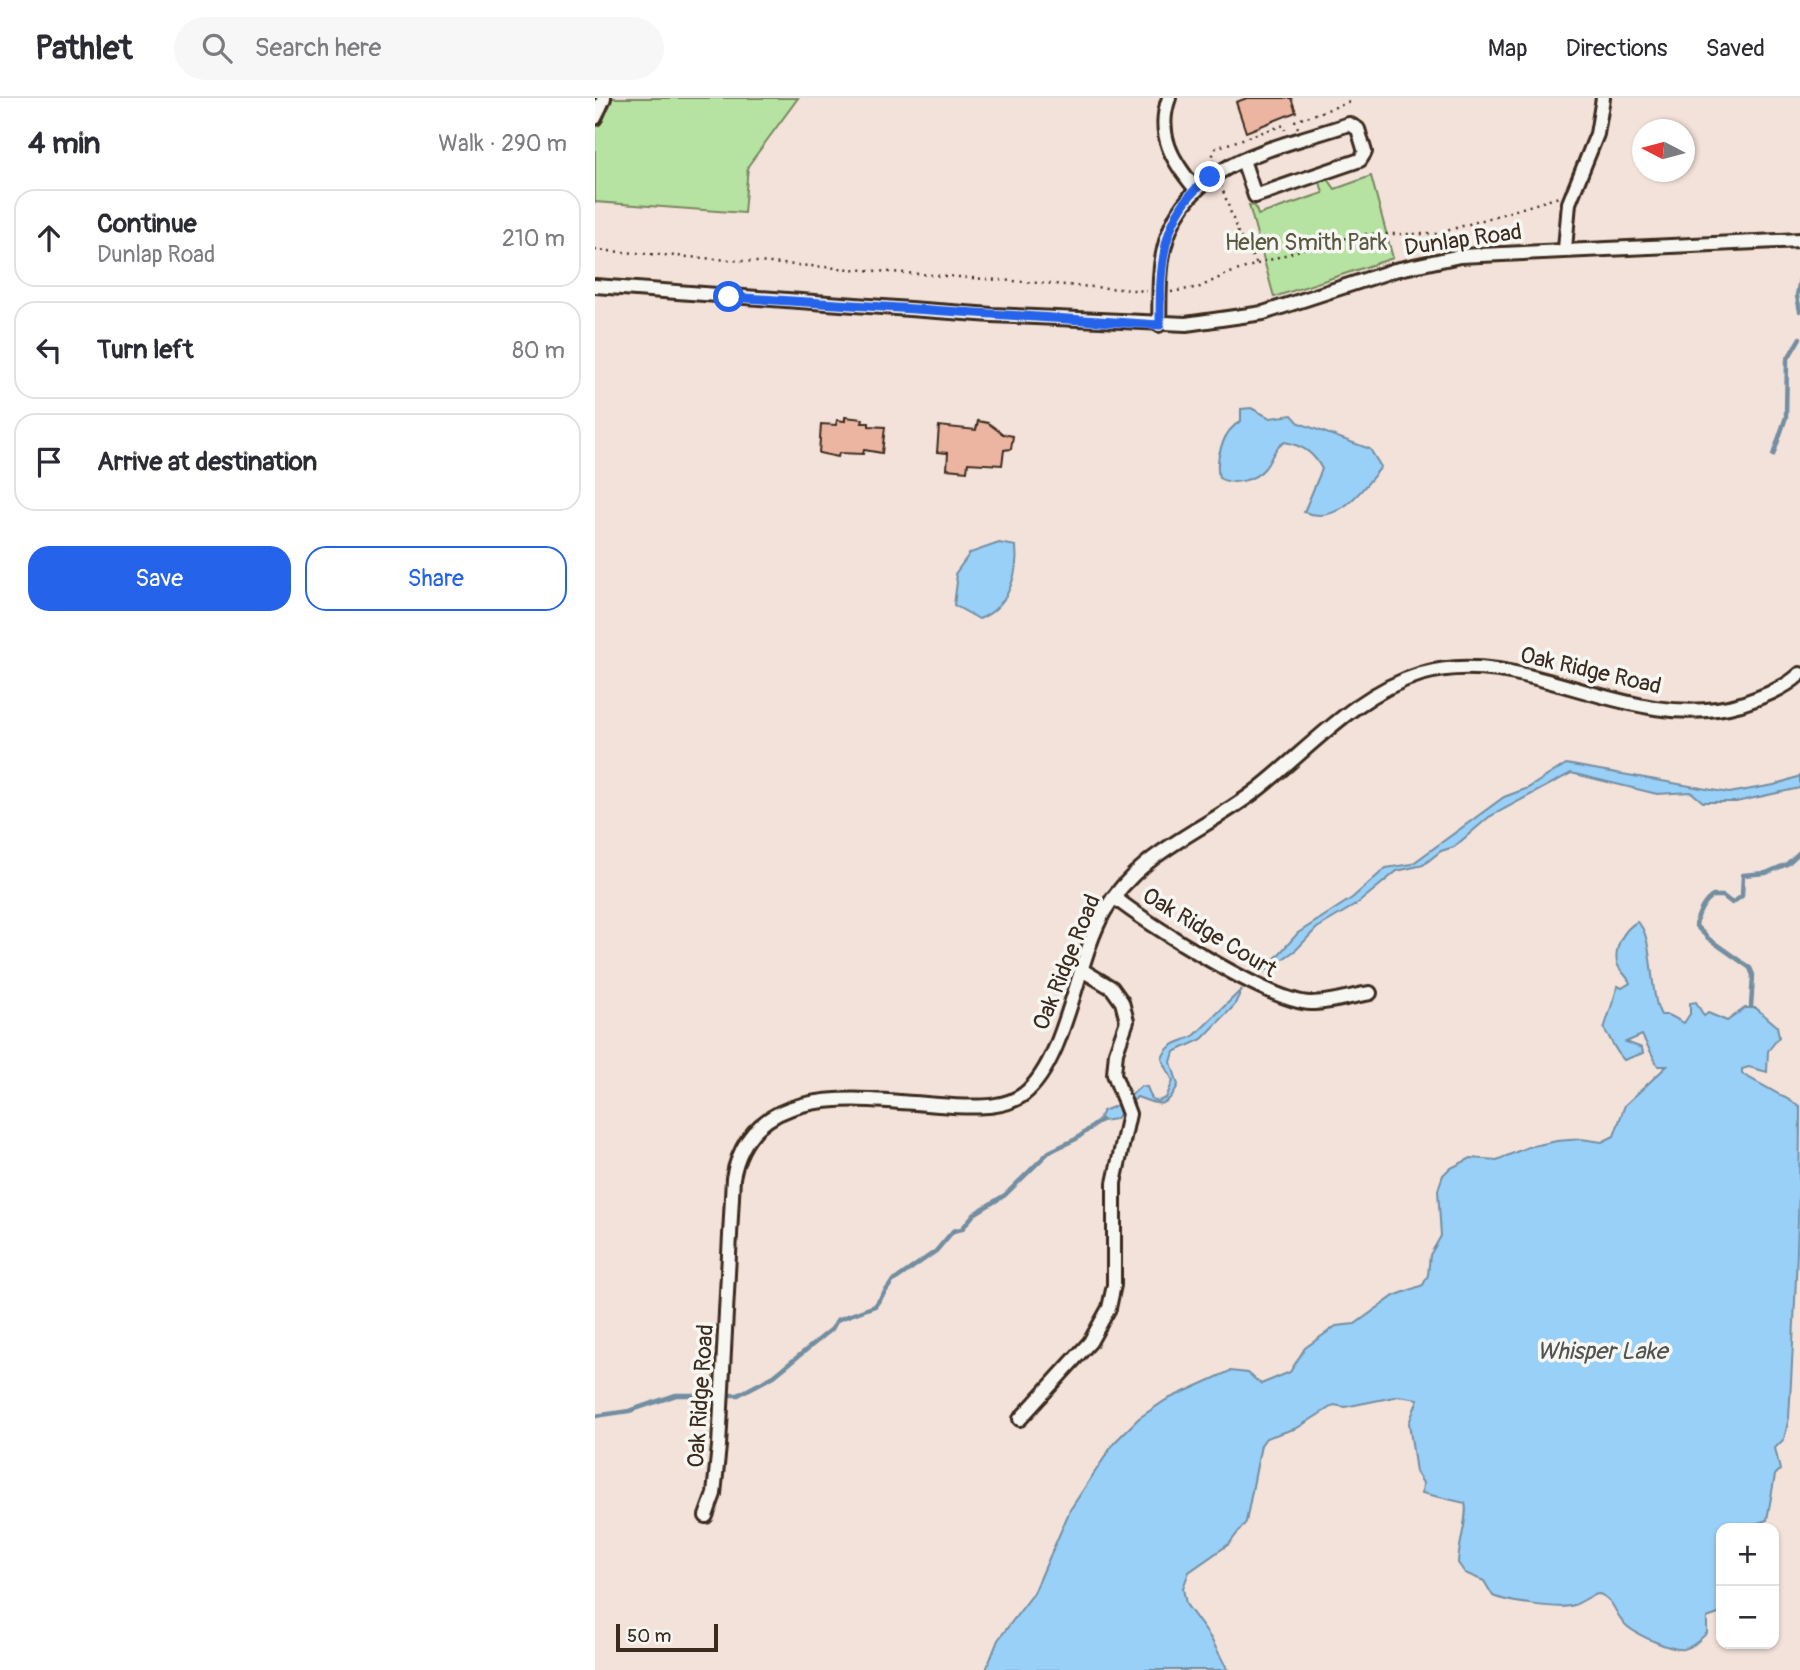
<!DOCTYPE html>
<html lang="en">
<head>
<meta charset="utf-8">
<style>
  :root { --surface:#fff; --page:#f7f7f7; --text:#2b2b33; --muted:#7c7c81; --line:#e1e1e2; --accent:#2563eb }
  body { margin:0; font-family:Pangolin,sans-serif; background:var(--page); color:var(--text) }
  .controls { position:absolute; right:21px; bottom:21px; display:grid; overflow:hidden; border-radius:14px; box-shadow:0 2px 5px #0004 }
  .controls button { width:63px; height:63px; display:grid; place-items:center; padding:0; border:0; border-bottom:2px solid var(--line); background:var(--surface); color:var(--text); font:35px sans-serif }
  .compass { position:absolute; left:1037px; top:21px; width:63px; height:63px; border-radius:50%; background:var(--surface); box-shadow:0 2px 5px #0004; rotate:276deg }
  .scale { position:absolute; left:21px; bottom:18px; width:102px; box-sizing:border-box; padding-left:7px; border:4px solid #3b2a1e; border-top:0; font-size:19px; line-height:24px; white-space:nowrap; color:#3b2a1e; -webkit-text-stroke:5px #f6f6f2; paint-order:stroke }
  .stop { position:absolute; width:21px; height:21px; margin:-16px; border:5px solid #2563eb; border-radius:50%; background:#fff }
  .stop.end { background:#2563eb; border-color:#fff; box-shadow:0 2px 7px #0008 }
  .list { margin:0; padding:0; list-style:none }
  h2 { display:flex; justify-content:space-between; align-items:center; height:91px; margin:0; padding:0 28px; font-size:30px }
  h2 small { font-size:23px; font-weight:400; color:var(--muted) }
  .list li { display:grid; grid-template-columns:46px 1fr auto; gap:21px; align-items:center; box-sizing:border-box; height:98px; margin:0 14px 14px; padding:0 14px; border:2px solid var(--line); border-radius:21px }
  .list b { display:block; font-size:26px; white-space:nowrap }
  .list p { margin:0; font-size:23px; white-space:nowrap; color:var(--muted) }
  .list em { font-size:23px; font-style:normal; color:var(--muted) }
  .actions { display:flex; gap:14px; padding:21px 28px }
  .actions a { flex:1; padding:16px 0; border:2px solid var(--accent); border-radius:21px; text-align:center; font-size:24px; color:var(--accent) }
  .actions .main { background:var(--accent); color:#fff }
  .icon { flex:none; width:38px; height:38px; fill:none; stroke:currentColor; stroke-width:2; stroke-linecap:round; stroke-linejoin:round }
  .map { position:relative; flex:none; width:1205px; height:1572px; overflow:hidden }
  header { display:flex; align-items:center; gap:42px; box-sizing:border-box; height:98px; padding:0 35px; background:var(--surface); border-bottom:2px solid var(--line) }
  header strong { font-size:33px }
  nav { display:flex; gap:38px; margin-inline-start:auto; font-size:24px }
  .search { width:490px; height:63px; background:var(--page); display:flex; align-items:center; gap:18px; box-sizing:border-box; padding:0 24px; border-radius:38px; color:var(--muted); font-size:26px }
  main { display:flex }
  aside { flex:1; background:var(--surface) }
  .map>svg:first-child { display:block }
</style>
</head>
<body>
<header>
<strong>Pathlet</strong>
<div class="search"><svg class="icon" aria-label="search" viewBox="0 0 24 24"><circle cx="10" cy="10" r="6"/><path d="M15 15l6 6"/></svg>Search here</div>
<nav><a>Map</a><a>Directions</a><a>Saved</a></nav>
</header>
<main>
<aside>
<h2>4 min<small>Walk · 290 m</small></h2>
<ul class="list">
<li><svg class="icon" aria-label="ahead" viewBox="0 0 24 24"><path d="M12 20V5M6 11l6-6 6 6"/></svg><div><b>Continue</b><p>Dunlap Road</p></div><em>210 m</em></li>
<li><svg class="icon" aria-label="left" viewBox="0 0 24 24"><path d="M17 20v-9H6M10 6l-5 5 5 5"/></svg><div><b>Turn left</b></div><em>80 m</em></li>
<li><svg class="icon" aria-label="arrive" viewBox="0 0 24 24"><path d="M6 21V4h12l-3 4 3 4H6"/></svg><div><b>Arrive at destination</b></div></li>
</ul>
<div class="actions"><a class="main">Save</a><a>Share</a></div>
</aside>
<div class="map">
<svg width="1205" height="1572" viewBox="0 0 1205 1572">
  <rect width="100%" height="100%" fill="#f3e2da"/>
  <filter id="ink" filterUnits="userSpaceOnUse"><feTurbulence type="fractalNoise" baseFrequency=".0143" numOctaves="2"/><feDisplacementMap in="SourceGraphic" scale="14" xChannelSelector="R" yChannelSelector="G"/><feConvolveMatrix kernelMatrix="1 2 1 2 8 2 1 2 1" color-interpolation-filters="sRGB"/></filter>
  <g filter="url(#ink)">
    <g fill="#b6e3a1" stroke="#788660" stroke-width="2">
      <path d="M0,0H203L153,68L149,115L0,104Z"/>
      <path d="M776,78L798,160L679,199L654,107L660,108L663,117L728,95L725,84L733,81L740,91Z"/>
    </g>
    <g fill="#99d0f8" stroke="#738ea1" stroke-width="2">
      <path d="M656,310L675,320L697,317L704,325L775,351L786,369C767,392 743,428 709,414L727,371C718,354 708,348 690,344C677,351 678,360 670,370C659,383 638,388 624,380C620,361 627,333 646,323V311Z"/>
      <path d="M404,445L421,448C424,476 413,510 384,521L359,507L362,484L360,476L375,455Z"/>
      <path d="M971,666L1134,695L1179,687L1205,678V690L1141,704H1108L1096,694L1062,696L976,675L894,719L859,749L846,753L828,767L802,773L762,806L722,830L701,852L667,875L703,835L757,800L791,770L817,766L909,699L933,690Z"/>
      <path d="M1042,824C1059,834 1054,898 1066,917H1074L1089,925L1095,916V905L1101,904L1109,918L1113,915L1132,923L1150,910H1161L1182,928L1184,939L1173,953L1172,974L1154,969L1147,971V976L1205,1008C1205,1113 1200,1216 1194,1320L1189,1341L1180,1350L1185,1372L1180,1377L1172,1422L1160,1426L1161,1430H1126V1515L1112,1520V1535C1105,1541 1099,1549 1089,1551C1076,1553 1043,1537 1033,1529C1020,1519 1020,1501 1004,1496C994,1497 988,1504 979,1507C966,1512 912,1504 898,1498L889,1483L870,1475L863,1465C863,1449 874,1416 870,1405L827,1395L828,1385L821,1374L814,1325L823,1301L804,1298L750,1309L739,1307L702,1330L671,1340L666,1347L651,1424L634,1446L594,1474L588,1490L591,1506L615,1539L633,1572H391L403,1542L439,1495L475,1412L519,1345L544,1320L571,1302L635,1273L653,1275L666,1286L695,1274L710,1250L741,1228L760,1226L799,1198L828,1187L833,1177L835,1157L846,1138L843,1092L848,1077L854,1071L876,1060L902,1062L933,1049L962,1043L986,1041L1007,1044L1019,1038L1030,1007L1072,968H1063L1047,937L1031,944L1047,950L1048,955L1029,962C1019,952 1017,942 1009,931L1023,888L1027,890L1035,885C1032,877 1024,873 1022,865C1019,849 1029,831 1042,824Z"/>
      <path d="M647,891L639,908L607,941L579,954L576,964L583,987C571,1013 563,1006 542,999L520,1021L508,1023L504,1020L508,1013L528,1005L546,988L552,989L557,1001L563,1003L571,1000L578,983L567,961C573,943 587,945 600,937Z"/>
    </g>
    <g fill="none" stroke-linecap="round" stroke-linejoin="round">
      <g stroke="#738ea1" stroke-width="4.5">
        <path d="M1205,181L1202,198L1205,213"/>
        <path d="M1178,357L1191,319L1192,262L1205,240"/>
        <path d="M1156,909L1158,877L1155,870L1114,841L1101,828C1102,817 1109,803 1118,798H1128L1137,805L1147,798L1148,777L1171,775L1192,766L1205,754"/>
        <path d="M0,1318L34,1313L81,1297H143L179,1278L237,1231L242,1222L280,1208L297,1184L341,1153L358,1133L367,1131L379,1116L410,1097L454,1054L481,1041L506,1022"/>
      </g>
    </g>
    <g fill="#ecb5a2" stroke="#3b2a1e" stroke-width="2">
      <path d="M652,0H696L701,14L651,34L641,4Z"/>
      <path d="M250,319L268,321L267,325H274V328L290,329L287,355L269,352L268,356L244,355L243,359L224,355L226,326L241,327L242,322L250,323Z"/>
      <path d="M383,323L393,325L408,336L418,338L416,351L409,352L407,367L373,365L372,373L352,371L353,355L342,354L344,328L381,332Z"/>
    </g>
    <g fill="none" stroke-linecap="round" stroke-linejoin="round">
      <defs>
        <g id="minor">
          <path d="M574,0C561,36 577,63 600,90"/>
          <path d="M0,20L9,0"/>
          <path d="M970,151L974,105L1002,36L1008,0"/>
          <path d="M0,188L397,217L591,226L668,215L800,172L865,158L1205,142"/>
          <path d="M564,227C565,202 563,176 569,151C588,63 681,51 754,26L763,31L770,54L765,62L660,98L648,62"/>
          <path d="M519,799C552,826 677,905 716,905C735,905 756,898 775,895"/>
          <path d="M425,1321L495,1244L514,1210L519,1187V1085L534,1016L519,976L521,954L532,923L527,904L517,890L487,872"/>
          <path d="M111,1418L119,1396L124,1348L138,1080C157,976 280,1004 358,1008C381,1009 409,1011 429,996C472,961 481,863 509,814C543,755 606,734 658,695C712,654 759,596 826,576C929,545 1034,638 1146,606C1167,599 1189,591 1205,576"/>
        </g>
      </defs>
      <use href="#minor" stroke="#3b2a1e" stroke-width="18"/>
      <g stroke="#3b2a1e" stroke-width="2.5" stroke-dasharray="2 5" stroke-linecap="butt">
        <path d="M703,30L700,23L758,3"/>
        <path d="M619,64L617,59L621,50L689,27L690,32"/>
        <path d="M626,87L643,135L662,166"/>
        <path d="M0,152L552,193"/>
        <path d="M576,194L605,189L632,176L723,146L771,136H841L964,99"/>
      </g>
      <use href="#minor" stroke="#f6f6f2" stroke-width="12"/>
    </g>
  </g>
  <g fill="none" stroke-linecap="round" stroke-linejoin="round" filter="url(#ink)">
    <path stroke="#2563eb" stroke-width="9" d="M134,199L565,227C565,171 565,115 615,79"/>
  </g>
  <g text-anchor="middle" stroke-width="7" stroke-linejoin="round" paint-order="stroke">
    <g font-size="23" fill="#3b2a1e" stroke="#f6f6f2">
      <text transform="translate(868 141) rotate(-8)" y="8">Dunlap Road</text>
      <text transform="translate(996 572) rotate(13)" y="8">Oak Ridge Road</text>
      <text transform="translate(615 834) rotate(31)" y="8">Oak Ridge Court</text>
      <text transform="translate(471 864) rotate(-68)" y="8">Oak Ridge Road</text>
      <text transform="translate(105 1298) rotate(-86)" y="8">Oak Ridge Road</text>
    </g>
    <g font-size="23" fill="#5a583f" stroke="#f6f6f2">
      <text x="711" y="152">Helen Smith Park</text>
    </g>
    <g font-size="24" font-style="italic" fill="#525454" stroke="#f6f6f2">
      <text x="1007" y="1261">Whisper Lake</text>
    </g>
  </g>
</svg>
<div class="controls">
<button>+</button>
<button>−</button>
</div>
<svg class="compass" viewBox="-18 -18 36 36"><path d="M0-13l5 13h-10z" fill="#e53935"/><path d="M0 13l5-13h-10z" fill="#7c7c81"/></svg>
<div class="scale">50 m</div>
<div class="stop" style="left:134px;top:199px"></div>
<div class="stop end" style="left:615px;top:79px"></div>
</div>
</main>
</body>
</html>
